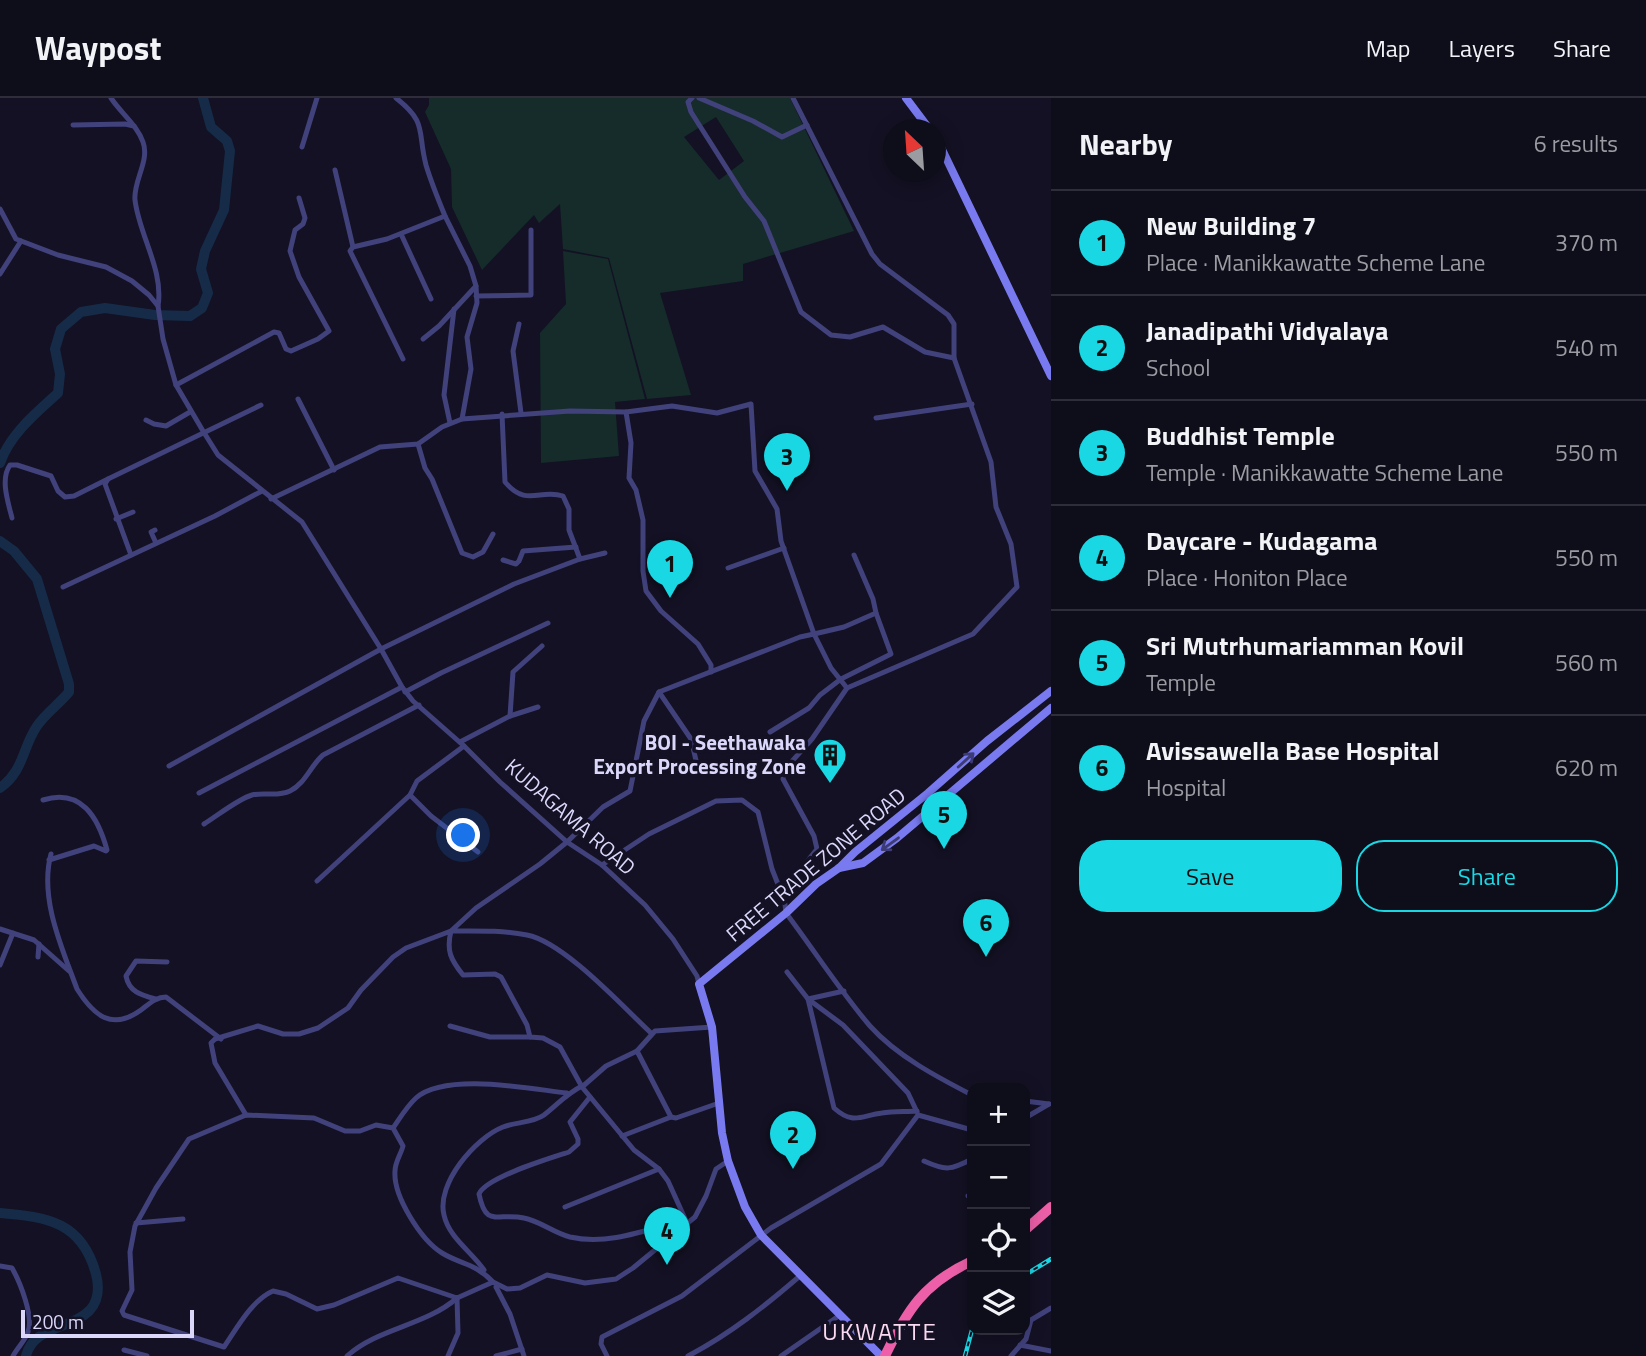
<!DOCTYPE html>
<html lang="en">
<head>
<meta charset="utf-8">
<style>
  :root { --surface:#0e0d1a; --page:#1c1b27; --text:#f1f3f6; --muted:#9b9ca2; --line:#2e2d39; --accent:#1ad7e4 }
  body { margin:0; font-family:"Titillium Web",sans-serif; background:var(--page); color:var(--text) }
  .controls { position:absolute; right:21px; bottom:21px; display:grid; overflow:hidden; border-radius:14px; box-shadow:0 4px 18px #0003 }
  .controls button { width:63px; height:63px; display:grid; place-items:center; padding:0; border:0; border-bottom:2px solid var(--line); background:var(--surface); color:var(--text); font:35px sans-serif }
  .compass { position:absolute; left:883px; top:21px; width:63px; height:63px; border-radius:50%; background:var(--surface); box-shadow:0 4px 18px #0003; rotate:335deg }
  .scale { position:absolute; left:21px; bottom:18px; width:173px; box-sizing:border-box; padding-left:7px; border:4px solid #dad7fa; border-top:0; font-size:19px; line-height:24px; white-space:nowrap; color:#dad7fa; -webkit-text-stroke:5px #131123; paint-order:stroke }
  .you { position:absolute; left:464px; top:738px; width:24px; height:24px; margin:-18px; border:5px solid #fff; border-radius:50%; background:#1a73e8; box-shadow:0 0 0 10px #1a73e833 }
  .badge { display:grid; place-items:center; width:46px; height:46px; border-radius:50%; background:var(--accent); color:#111; font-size:23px; font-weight:700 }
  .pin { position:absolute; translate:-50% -58px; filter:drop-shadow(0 2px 4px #0008) }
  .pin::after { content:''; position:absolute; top:37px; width:24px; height:21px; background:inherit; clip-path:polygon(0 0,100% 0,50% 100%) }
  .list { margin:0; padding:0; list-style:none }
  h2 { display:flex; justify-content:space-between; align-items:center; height:91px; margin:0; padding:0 28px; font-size:30px }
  h2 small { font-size:23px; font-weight:400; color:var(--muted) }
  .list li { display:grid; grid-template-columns:46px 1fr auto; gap:21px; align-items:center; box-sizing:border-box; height:105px; padding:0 28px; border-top:2px solid var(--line) }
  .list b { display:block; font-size:26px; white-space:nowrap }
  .list p { margin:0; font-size:23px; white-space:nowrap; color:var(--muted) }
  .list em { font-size:23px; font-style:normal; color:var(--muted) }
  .actions { display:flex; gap:14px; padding:21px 28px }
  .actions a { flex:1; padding:16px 0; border:2px solid var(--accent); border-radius:28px; text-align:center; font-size:24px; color:var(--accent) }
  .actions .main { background:var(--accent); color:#111 }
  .icon { flex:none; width:38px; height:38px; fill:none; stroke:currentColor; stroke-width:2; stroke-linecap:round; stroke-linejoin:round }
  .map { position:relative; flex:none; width:1051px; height:1258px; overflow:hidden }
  header { display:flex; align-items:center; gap:42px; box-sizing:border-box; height:98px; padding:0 35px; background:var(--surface); border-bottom:2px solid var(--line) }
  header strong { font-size:33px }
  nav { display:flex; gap:38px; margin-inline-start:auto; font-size:24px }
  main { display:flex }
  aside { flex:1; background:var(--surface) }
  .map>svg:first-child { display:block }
</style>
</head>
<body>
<header>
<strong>Waypost</strong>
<nav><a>Map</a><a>Layers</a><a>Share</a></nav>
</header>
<main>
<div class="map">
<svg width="1051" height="1258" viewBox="0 0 1051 1258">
  <rect width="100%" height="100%" fill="#131123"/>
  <g fill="#152c2a" fill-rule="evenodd">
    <path d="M429,0H790L854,133L743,166V183L660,195L691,297L647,301L609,160L563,151L560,106L539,125L534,117L482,172L452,109L451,71L425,14L429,7ZM716,19L744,63L719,82L684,39Z"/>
    <path d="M563,153L608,161L645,301L615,304L619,358L541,365L540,235L566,206Z"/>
  </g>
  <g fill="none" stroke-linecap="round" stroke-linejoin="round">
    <g stroke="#162b48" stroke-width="10">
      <path d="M0,365C10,336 36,315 58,295L60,276L55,251L61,231L81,214L105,210L155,217L190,218L202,210L208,195L201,171L205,153L224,112L230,53L227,43L211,29L203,0"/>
      <path d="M0,443L14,453L37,481L69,586V594C59,606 46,615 37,628C22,650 24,673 0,690"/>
      <path d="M0,1115C48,1119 82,1124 96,1176C99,1188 99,1202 90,1212C72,1231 33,1228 26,1258"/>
    </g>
    <g stroke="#41417c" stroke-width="5">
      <path d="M111,0C121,15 137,27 143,44C150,63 133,83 135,102C139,137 164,172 158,208"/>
      <path d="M396,0C428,25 417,33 426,67C431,84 438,101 445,118"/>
      <path d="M692,0L688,4L691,14L745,99L764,123L801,214L831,237L850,239L883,229L925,254L954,260"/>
      <path d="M699,0L753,23L782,39L807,27"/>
      <path d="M793,0L872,156L880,166L948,217L954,226V260L991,364L996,409L1011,446L1017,489L973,536L847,590L812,641L785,671L783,681L814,738L817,751L785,791L784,799L786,815C814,852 840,893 870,928C897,958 937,979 972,997"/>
      <path d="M73,27L125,26L134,28"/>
      <path d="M302,49L317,0"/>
      <path d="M335,72L353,149"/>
      <path d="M0,111L16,141L58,157L106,169L132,183L149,197L158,208L163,241L176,287L203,333L218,357L302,424L381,551L402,589L413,603L464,648L500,684L567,744L602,767L645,807L673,841L697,878L699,886"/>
      <path d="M401,136L431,201"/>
      <path d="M0,176L21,143"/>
      <path d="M476,198L531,197V132"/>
      <path d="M519,226L513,253L521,315"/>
      <path d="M423,241L439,228L476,188"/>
      <path d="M403,261L350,153L353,149L387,141L445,118L470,168L476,188L477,205L467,239L471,271L462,321"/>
      <path d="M176,287L274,234L279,235L286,251L291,253L318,241L329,233L299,179L290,153L295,132L303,126L305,120L299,100"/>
      <path d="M298,301L334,372"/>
      <path d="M502,316L505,384C527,410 540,390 563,398L569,411V432L580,461"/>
      <path d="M876,320L972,306"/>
      <path d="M146,322L154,326L166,328L190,314"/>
      <path d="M450,325L444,297L454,211"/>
      <path d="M418,346L425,370L432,381L462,455L473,459L483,454L493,436"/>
      <path d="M271,401L380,349L418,346L442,329L462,321L570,313L626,314"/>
      <path d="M12,420C8,404 0,381 10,367H17L51,378L58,393L65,399L74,398L108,381"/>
      <path d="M116,421L133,414"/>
      <path d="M155,432L151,434L156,445"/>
      <path d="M131,457L105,386L108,381L261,307"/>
      <path d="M503,462L516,466L519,463L523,453L576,449"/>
      <path d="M728,470L784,450"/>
      <path d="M63,489L215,418L262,393"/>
      <path d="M711,574V567L698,546L661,513L646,493L643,473V422L636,392L629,380L631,345L626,314L672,308L717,315L751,306L755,373L777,411L781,443L814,536L844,529L876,515L873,501L854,457"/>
      <path d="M405,594L441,575L548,525"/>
      <path d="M659,594L691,641L698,671"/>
      <path d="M510,618L538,609"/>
      <path d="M770,634L809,610L820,597L841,581L891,556L876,515"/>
      <path d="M460,644L510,618L513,574L542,548"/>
      <path d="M169,668L381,551L514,486L580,461L605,455"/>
      <path d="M199,695L402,589"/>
      <path d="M410,697L431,718L478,754"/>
      <path d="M43,702C81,690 98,719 107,752L106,753L94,748L49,762"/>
      <path d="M204,726C217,718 238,701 252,697C264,694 278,699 290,693C305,686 311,667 323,657L419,607"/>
      <path d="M51,756C39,800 62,850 77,891C94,918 112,933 141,912C149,906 156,899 166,899L221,941"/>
      <path d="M602,767L649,736L716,703L742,702L758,714L772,771L783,799"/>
      <path d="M317,783L410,697L417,683L464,648"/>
      <path d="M0,831L34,842L69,873"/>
      <path d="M38,859L39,846"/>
      <path d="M0,867L13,835"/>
      <path d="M787,874L808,901L843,927L908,995L917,1014"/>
      <path d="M844,893L808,901L834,1010C853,1027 860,1018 882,1015C894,1013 906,1014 917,1013"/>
      <path d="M156,901C141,897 129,894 126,878L136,863L167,864"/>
      <path d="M450,928L490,939H530"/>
      <path d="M651,935C623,909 564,844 527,837C502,832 476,833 451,833L476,810L540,766L567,744L603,709L630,693L644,623L659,594L800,539L814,536L831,570L847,590"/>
      <path d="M637,953L655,933L712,929"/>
      <path d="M582,989L606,968L637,953L671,1019L676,1020L719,1005"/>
      <path d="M590,999L570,1024L578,1041V1046L569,1054C551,1060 486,1079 479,1096C486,1131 498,1114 524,1120C540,1123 554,1135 570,1139C601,1146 632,1137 662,1128L674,1134"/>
      <path d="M1025,1003L1049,1006"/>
      <path d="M246,1017L215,965L211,945L215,941L258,928L283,936H299L318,930L348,910L361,892L393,859L406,850L451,833C446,853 451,862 463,877L495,876L501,879L527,927L530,939L543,940L560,949L582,989L634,1052L659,1071L668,1083L687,1125"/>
      <path d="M1025,1020L1049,1006"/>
      <path d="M393,1030C400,1020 407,1008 416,1000C446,974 530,991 567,995"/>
      <path d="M622,1038L671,1019"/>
      <path d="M924,1063C946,1073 951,1072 972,1061"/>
      <path d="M968,1098L972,1097"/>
      <path d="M565,1109L659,1071"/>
      <path d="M136,1125L183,1121"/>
      <path d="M0,1168L12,1170C20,1184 34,1219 28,1234C25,1243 17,1250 13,1258"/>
      <path d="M484,1172C472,1154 449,1140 444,1117C436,1086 475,1040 503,1029C515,1024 533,1025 544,1017C557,1007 566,996 582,988"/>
      <path d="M493,1184C475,1165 462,1167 442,1155C421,1142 393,1098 395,1073C395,1064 401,1056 403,1048L393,1030L376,1027L360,1033H345L314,1020L246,1017L189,1041L156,1090L135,1128L130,1154L132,1192L122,1213L124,1217L224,1249C237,1230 252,1202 273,1193L286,1196L317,1211L334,1207L398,1180L457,1200L493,1184L507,1191L520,1190L547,1177L585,1185L616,1181L633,1170L695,1119L706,1098L716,1071L728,1063"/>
      <path d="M496,1189L510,1216L524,1258"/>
      <path d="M1020,1247L1051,1253"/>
      <path d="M124,1252L147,1258"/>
      <path d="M347,1258C378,1230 425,1228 457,1200"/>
      <path d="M448,1258L458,1235L457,1200"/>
      <path d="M496,1258L522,1251"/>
      <path d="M607,1258L601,1246L602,1239L682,1198L771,1130L881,1066L918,1017L972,1032"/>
      <path d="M688,1258C730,1236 765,1208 801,1177"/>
      <path d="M781,1258L840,1217"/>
      <path d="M1011,1258L1026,1241L1031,1222L1051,1210"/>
    </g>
    <g stroke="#797af0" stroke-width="8">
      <path d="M906,0L930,32"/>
      <path d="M936,39L1051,278"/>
      <path d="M839,770L863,765L897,740L1051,610"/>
      <path d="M881,1258L761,1137L745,1109L728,1063L722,1035L712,929L699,886L786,815L816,786L839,770L855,754L928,695L987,643L1051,593"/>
    </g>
    <g stroke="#ed60a9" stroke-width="10">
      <path d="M1025,1132L1051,1109"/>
      <path d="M885,1258C907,1212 924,1185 972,1163"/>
    </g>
    <defs>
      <g id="rail">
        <path d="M1025,1177L1051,1161"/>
        <path d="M965,1258L972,1232"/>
      </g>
    </defs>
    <use href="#rail" stroke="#1ad7e4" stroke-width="4.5"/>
    <use href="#rail" stroke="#131123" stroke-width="2" stroke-dasharray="5" stroke-linecap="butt"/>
  </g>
  <defs><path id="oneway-shaft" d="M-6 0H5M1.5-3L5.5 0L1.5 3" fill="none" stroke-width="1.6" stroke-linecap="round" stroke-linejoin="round" transform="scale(1.75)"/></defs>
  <g stroke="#3c3b75">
    <use href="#oneway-shaft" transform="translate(966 662) rotate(-42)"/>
    <use href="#oneway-shaft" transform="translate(890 746) rotate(144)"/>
  </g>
  <defs>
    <symbol id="building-pin" viewBox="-11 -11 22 30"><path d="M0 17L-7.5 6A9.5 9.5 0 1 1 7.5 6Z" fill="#1ad7e4" stroke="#131123"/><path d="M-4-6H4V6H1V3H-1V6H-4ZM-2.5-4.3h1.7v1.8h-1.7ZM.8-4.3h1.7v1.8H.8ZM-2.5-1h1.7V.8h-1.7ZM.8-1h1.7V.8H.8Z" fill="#111"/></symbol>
  </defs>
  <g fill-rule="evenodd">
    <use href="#building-pin" x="811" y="638" width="38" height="52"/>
  </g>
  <g text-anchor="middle" stroke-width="7" stroke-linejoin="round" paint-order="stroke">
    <g font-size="21" font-weight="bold" fill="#dad7fa" stroke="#131123" text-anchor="end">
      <text x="806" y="652">BOI - Seethawaka<tspan x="806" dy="24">Export Processing Zone</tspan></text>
    </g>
    <g font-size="21" fill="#dad7fa" stroke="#131123">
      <text transform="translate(570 719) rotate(41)" y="7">KUDAGAMA ROAD</text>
      <text transform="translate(816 767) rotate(-40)" y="7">FREE TRADE ZONE ROAD</text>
    </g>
    <g font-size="24" letter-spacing="2" fill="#fbd9f0" stroke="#131123">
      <text x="880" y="1242">UKWATTE</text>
    </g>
  </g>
</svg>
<div class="controls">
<button>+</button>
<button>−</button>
<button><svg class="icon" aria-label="locate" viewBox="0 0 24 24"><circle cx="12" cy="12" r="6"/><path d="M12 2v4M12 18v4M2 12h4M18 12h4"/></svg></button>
<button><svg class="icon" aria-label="layers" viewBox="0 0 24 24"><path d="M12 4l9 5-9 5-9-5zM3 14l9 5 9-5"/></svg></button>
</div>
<svg class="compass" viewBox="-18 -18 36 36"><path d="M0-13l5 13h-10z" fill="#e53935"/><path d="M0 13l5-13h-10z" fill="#9b9ca2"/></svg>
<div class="scale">200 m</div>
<div class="you"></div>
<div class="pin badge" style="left:670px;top:500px">1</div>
<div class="pin badge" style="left:793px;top:1071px">2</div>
<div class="pin badge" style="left:787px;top:393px">3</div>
<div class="pin badge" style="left:667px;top:1167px">4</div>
<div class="pin badge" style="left:944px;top:751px">5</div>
<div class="pin badge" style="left:986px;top:859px">6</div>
</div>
<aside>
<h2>Nearby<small>6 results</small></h2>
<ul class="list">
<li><span class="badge">1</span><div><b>New Building 7</b><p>Place · Manikkawatte Scheme Lane</p></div><em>370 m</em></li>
<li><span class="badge">2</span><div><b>Janadipathi Vidyalaya</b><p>School</p></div><em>540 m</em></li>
<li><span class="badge">3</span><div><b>Buddhist Temple</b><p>Temple · Manikkawatte Scheme Lane</p></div><em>550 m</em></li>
<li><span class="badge">4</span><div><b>Daycare - Kudagama</b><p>Place · Honiton Place</p></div><em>550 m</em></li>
<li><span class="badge">5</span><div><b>Sri Mutrhumariamman Kovil</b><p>Temple</p></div><em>560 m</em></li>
<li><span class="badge">6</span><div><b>Avissawella Base Hospital</b><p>Hospital</p></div><em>620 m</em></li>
</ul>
<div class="actions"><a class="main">Save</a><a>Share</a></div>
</aside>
</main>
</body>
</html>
